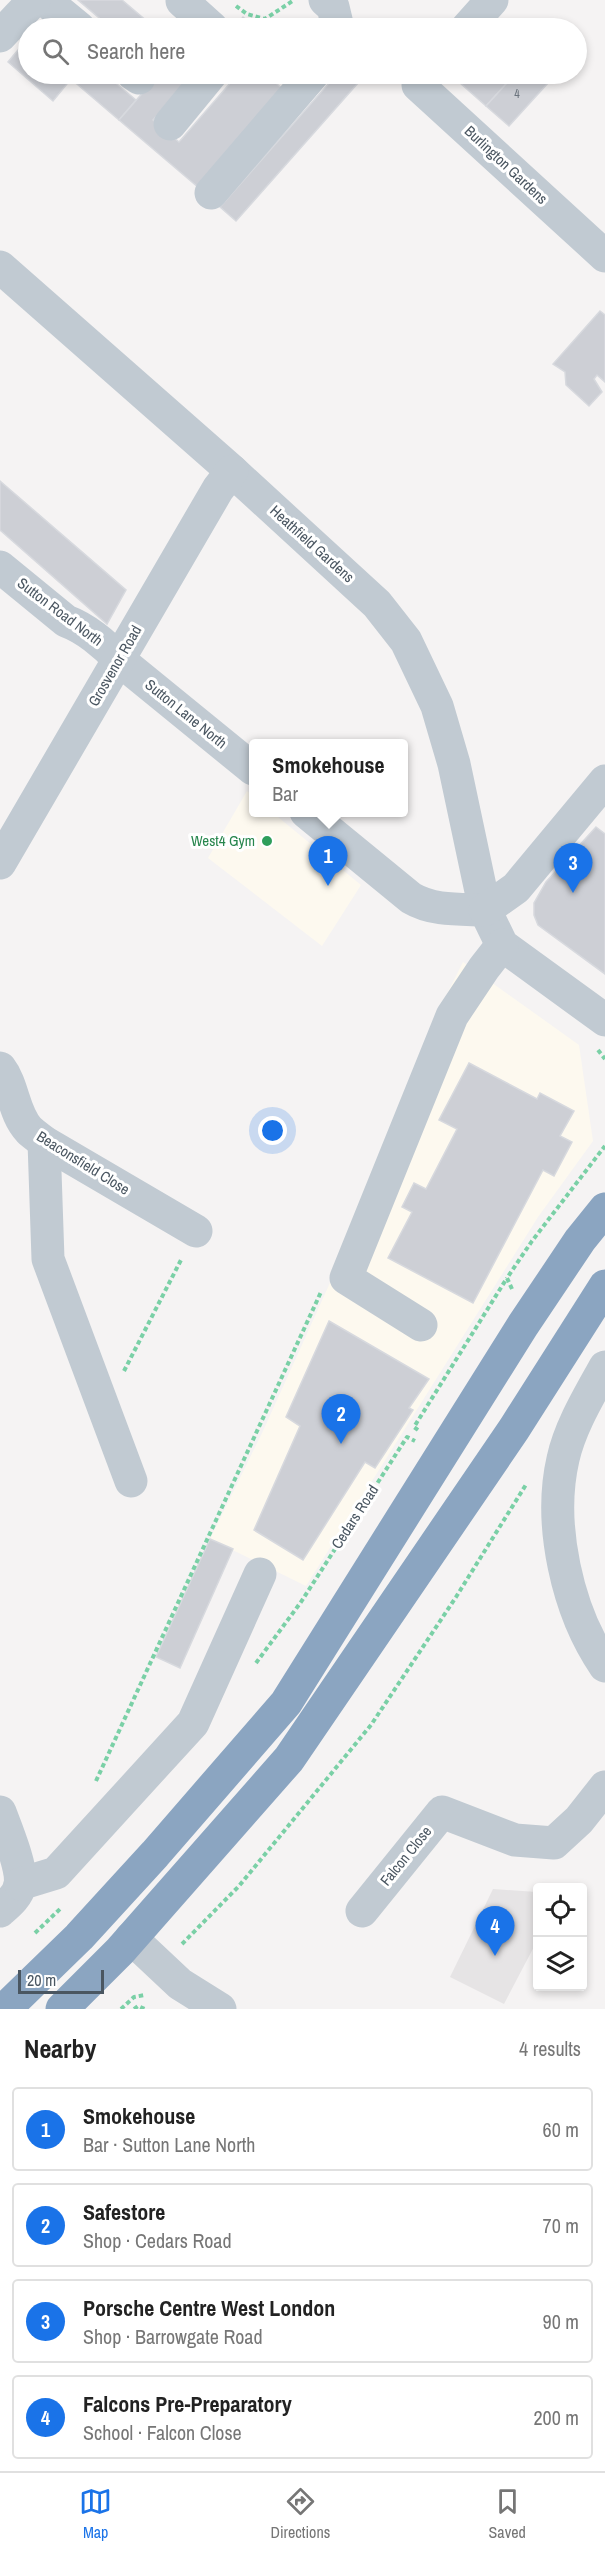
<!DOCTYPE html>
<html lang="en">
<head>
<meta charset="utf-8">
<style>
  :root { --surface:#fff; --page:#f6f6f6; --text:#222; --muted:#767676; --line:#e0e0e0; --accent:#1a73e8 }
  body { margin:0; font-family:"Archivo Narrow",sans-serif; background:var(--page); color:var(--text) }
  .controls { position:absolute; right:18px; bottom:18px; display:grid; overflow:hidden; border-radius:6px; box-shadow:0 3px 9px #0003 }
  .controls button { width:54px; height:54px; display:grid; place-items:center; padding:0; border:0; border-bottom:2px solid var(--line); background:var(--surface); color:var(--text); font:30px sans-serif }
  .scale { position:absolute; left:18px; bottom:15px; width:86px; box-sizing:border-box; padding-left:6px; border:3px solid #4a5661; border-top:0; font-size:16px; line-height:21px; white-space:nowrap; color:#4a5661; -webkit-text-stroke:4px #fff; paint-order:stroke }
  .you { position:absolute; left:273px; top:1131px; width:21px; height:21px; margin:-15px; border:4px solid #fff; border-radius:50%; background:#1a73e8; box-shadow:0 0 0 9px #1a73e833 }
  .badge { display:grid; place-items:center; width:39px; height:39px; border-radius:50%; background:var(--accent); color:#fff; font-size:20px; font-weight:700 }
  .pin { position:absolute; translate:-50% -50px; filter:drop-shadow(0 2px 3px #0008) }
  .pin::after { content:''; position:absolute; top:32px; width:21px; height:18px; background:inherit; clip-path:polygon(0 0,100% 0,50% 100%) }
  .popup { position:absolute; left:249px; top:739px; width:159px; height:78px; box-sizing:border-box; display:grid; place-content:center; border-radius:6px; background:var(--surface); filter:drop-shadow(0 2px 4px #0005); font-size:20px; white-space:nowrap; color:var(--muted) }
  .popup b { font-size:22px; color:var(--text) }
  .popup::after { content:''; position:absolute; left:50%; top:100%; margin-left:-12px; border:12px solid transparent; border-top-color:var(--surface) }
  .list { margin:0; padding:0; list-style:none }
  h2 { display:flex; justify-content:space-between; align-items:center; height:78px; margin:0; padding:0 24px; font-size:26px }
  h2 small { font-size:20px; font-weight:400; color:var(--muted) }
  .list li { display:grid; grid-template-columns:39px 1fr auto; gap:18px; align-items:center; box-sizing:border-box; height:84px; margin:0 12px 12px; padding:0 12px; border:2px solid var(--line); border-radius:6px }
  .list b { display:block; font-size:22px; white-space:nowrap }
  .list p { margin:0; font-size:20px; white-space:nowrap; color:var(--muted) }
  .list em { font-size:20px; font-style:normal; color:var(--muted) }
  .icon { flex:none; width:33px; height:33px; fill:none; stroke:currentColor; stroke-width:2; stroke-linecap:round; stroke-linejoin:round }
  .map { position:relative; flex:none; width:605px; height:2009px; overflow:hidden }
  .search { position:absolute; background:var(--surface); box-shadow:0 3px 9px #0003; left:18px; right:18px; top:18px; height:66px; display:flex; align-items:center; gap:15px; box-sizing:border-box; padding:0 21px; border-radius:33px; color:var(--muted); font-size:22px }
  .sheet { height:462px; background:var(--surface) }
  nav { display:flex; justify-content:space-around; align-items:center; box-sizing:border-box; height:84px; border-top:2px solid var(--line); background:var(--surface); font-size:16px; color:var(--muted) }
  nav a { display:grid; justify-items:center; gap:3px }
  nav .on { color:var(--accent) }
  .map>svg:first-child { display:block }
</style>
</head>
<body>
<div class="map">
<svg width="605" height="2009" viewBox="0 0 605 2009">
  <rect width="100%" height="100%" fill="#f5f3f3"/>
  <g fill="#fdf9ef">
    <path d="M247,791L253,796V812L273,813L361,885L322,946L208,858Z"/>
    <path d="M463,962L579,1045L593,1141L538,1217L306,1586L210,1539L263,1431L343,1254L445,998Z"/>
  </g>
  <path fill="#e6e4e5" d="M493,1889L537,1892V1941L504,2004L450,1977Z"/>
  <g fill="#cdcfd5" stroke="#d7d9de" stroke-width="1.5">
    <path d="M78,0H122L155,28H111Z"/>
    <path d="M243,17L256,28H234Z"/>
    <path d="M43,20L52,28H36Z"/>
    <path d="M514,22L521,28H508Z"/>
    <path d="M28,38V74H105L136,100L119,120L71,79L53,101L8,62Z"/>
    <path d="M159,74H193L153,120L179,142L238,74H265L283,89L199,188L119,120Z"/>
    <path d="M337,74H366L236,221L220,207Z"/>
    <path d="M468,74H515L486,106L460,83Z"/>
    <path d="M515,74H538L548,83L509,126L486,106Z"/>
    <path d="M600,311L605,315V382L597,375L594,379L602,392L589,406L566,385L565,372L553,364Z"/>
    <path d="M0,481L126,590L107,624L0,530Z"/>
    <path d="M596,827L605,834V974L538,925L534,915V903L546,882Z"/>
    <path d="M469,1063L537,1099L540,1093L574,1111L560,1136L572,1142L554,1176L543,1170L473,1303L388,1258L412,1212L402,1207L414,1183L426,1189L457,1129L439,1120Z"/>
    <path d="M329,1321L429,1379L409,1408L413,1410L375,1468L365,1462L303,1560L254,1530L300,1426L286,1417Z"/>
    <path d="M210,1539L233,1549L180,1668L156,1657Z"/>
  </g>
  <g fill="none" stroke-linecap="round" stroke-linejoin="round">
    <g stroke="#7ad0a6" stroke-width="4" stroke-dasharray="4.5 3" stroke-linecap="butt">
      <path d="M236,6L247,14L265,19L294,0"/>
      <path d="M598,1050L605,1059"/>
      <path d="M512,1289L507,1278L532,1241L605,1146"/>
      <path d="M124,1371L182,1258"/>
      <path d="M418,1430L414,1427L507,1278"/>
      <path d="M256,1663L301,1602L407,1437L415,1441"/>
      <path d="M96,1781L321,1292"/>
      <path d="M35,1933L60,1909"/>
      <path d="M182,1944L239,1886L371,1725L456,1597L527,1483"/>
      <path d="M121,2009L134,1997L145,1995"/>
      <path d="M134,2009L138,2006L145,2009"/>
    </g>
    <g stroke="#c1cad2" stroke-width="33">
      <path d="M45,0L79,28"/>
      <path d="M325,0L333,7L338,28"/>
      <path d="M182,1L212,28"/>
      <path d="M467,28L492,0"/>
      <path d="M0,36L34,0"/>
      <path d="M133,74L139,78"/>
      <path d="M428,74L418,85L605,256"/>
      <path d="M170,124L211,74"/>
      <path d="M211,193L313,74"/>
      <path d="M0,267L232,471L377,604L406,641L437,706L454,764L485,910L502,945L605,1020"/>
      <path d="M0,567L66,621C85,628 105,644 118,659L253,769"/>
      <path d="M306,812L411,898C433,911 459,909 485,910"/>
      <path d="M0,863L218,489L232,471"/>
      <path d="M485,910L516,888L605,781"/>
      <path d="M0,1068C14,1086 13,1113 29,1130C33,1134 39,1138 44,1142L196,1231"/>
      <path d="M44,1142L48,1259L131,1481"/>
      <path d="M421,1325L346,1278L452,1016L484,968L502,945"/>
      <path d="M605,1367C589,1396 570,1427 563,1459C548,1524 567,1611 605,1666"/>
      <path d="M0,1812C6,1828 23,1869 20,1885C18,1896 8,1904 0,1911"/>
      <path d="M20,1884L56,1873L193,1723L260,1574"/>
      <path d="M362,1911L442,1812L515,1840L554,1843L579,1820L605,1787"/>
      <path d="M131,1938L180,1984L220,2009"/>
    </g>
    <g stroke="#8ba5c1" stroke-width="33">
      <path d="M5,2009L79,1937L155,1854L286,1703L523,1325L580,1240L605,1209"/>
      <path d="M62,2009L120,1951L289,1759L514,1429L605,1286"/>
    </g>
  </g>
  <circle fill="#2e9e5b" stroke="#fff" stroke-width="2" cx="267" cy="841" r="6"/>
  <g text-anchor="middle" stroke-width="6" stroke-linejoin="round" paint-order="stroke">
    <g font-size="12" fill="#6b747e">
      <text x="517" y="98">4</text>
    </g>
    <g font-size="15" fill="#4a5661" stroke="#fff">
      <text transform="translate(506 165) rotate(43)" y="5">Burlington Gardens</text>
      <text transform="translate(312 544) rotate(42)" y="5">Heathfield Gardens</text>
      <text transform="translate(60 612) rotate(37)" y="5">Sutton Road North</text>
      <text transform="translate(115 666) rotate(-60)" y="5">Grosvenor Road</text>
      <text transform="translate(186 714) rotate(39)" y="5">Sutton Lane North</text>
      <text transform="translate(83 1163) rotate(32)" y="5">Beaconsfield Close</text>
      <text transform="translate(355 1517) rotate(-57)" y="5">Cedars Road</text>
      <text transform="translate(406 1856) rotate(-51)" y="5">Falcon Close</text>
    </g>
    <g font-size="15" fill="#27864d" stroke="#fff" text-anchor="end">
      <text x="255" y="846">West4 Gym</text>
    </g>
  </g>
</svg>
<div class="controls">
<button><svg class="icon" aria-label="locate" viewBox="0 0 24 24"><circle cx="12" cy="12" r="6"/><path d="M12 2v4M12 18v4M2 12h4M18 12h4"/></svg></button>
<button><svg class="icon" aria-label="layers" viewBox="0 0 24 24"><path d="M12 4l9 5-9 5-9-5zM3 14l9 5 9-5"/></svg></button>
</div>
<div class="scale">20 m</div>
<div class="you"></div>
<div class="pin badge" style="left:328px;top:886px">1</div>
<div class="popup"><b>Smokehouse</b>Bar</div>
<div class="pin badge" style="left:341px;top:1444px">2</div>
<div class="pin badge" style="left:573px;top:893px">3</div>
<div class="pin badge" style="left:495px;top:1956px">4</div>
<div class="search"><svg class="icon" aria-label="search" viewBox="0 0 24 24"><circle cx="10" cy="10" r="6"/><path d="M15 15l6 6"/></svg>Search here</div>
</div>
<section class="sheet">
<h2>Nearby<small>4 results</small></h2>
<ul class="list">
<li><span class="badge">1</span><div><b>Smokehouse</b><p>Bar · Sutton Lane North</p></div><em>60 m</em></li>
<li><span class="badge">2</span><div><b>Safestore</b><p>Shop · Cedars Road</p></div><em>70 m</em></li>
<li><span class="badge">3</span><div><b>Porsche Centre West London</b><p>Shop · Barrowgate Road</p></div><em>90 m</em></li>
<li><span class="badge">4</span><div><b>Falcons Pre-Preparatory</b><p>School · Falcon Close</p></div><em>200 m</em></li>
</ul>
</section>
<nav>
<a class="on"><svg class="icon" aria-label="map" viewBox="0 0 24 24"><path d="M3 6l6-2 6 2 6-2v14l-6 2-6-2-6 2zM9 4v14M15 6v14"/></svg>Map</a>
<a><svg class="icon" aria-label="directions" viewBox="0 0 24 24"><path d="M12 3l9 9-9 9-9-9zM9 14v-3h6M13 9l2 2-2 2"/></svg>Directions</a>
<a><svg class="icon" aria-label="saved" viewBox="0 0 24 24"><path d="M7 4h10v16l-5-4-5 4z"/></svg>Saved</a>
</nav>
</body>
</html>
